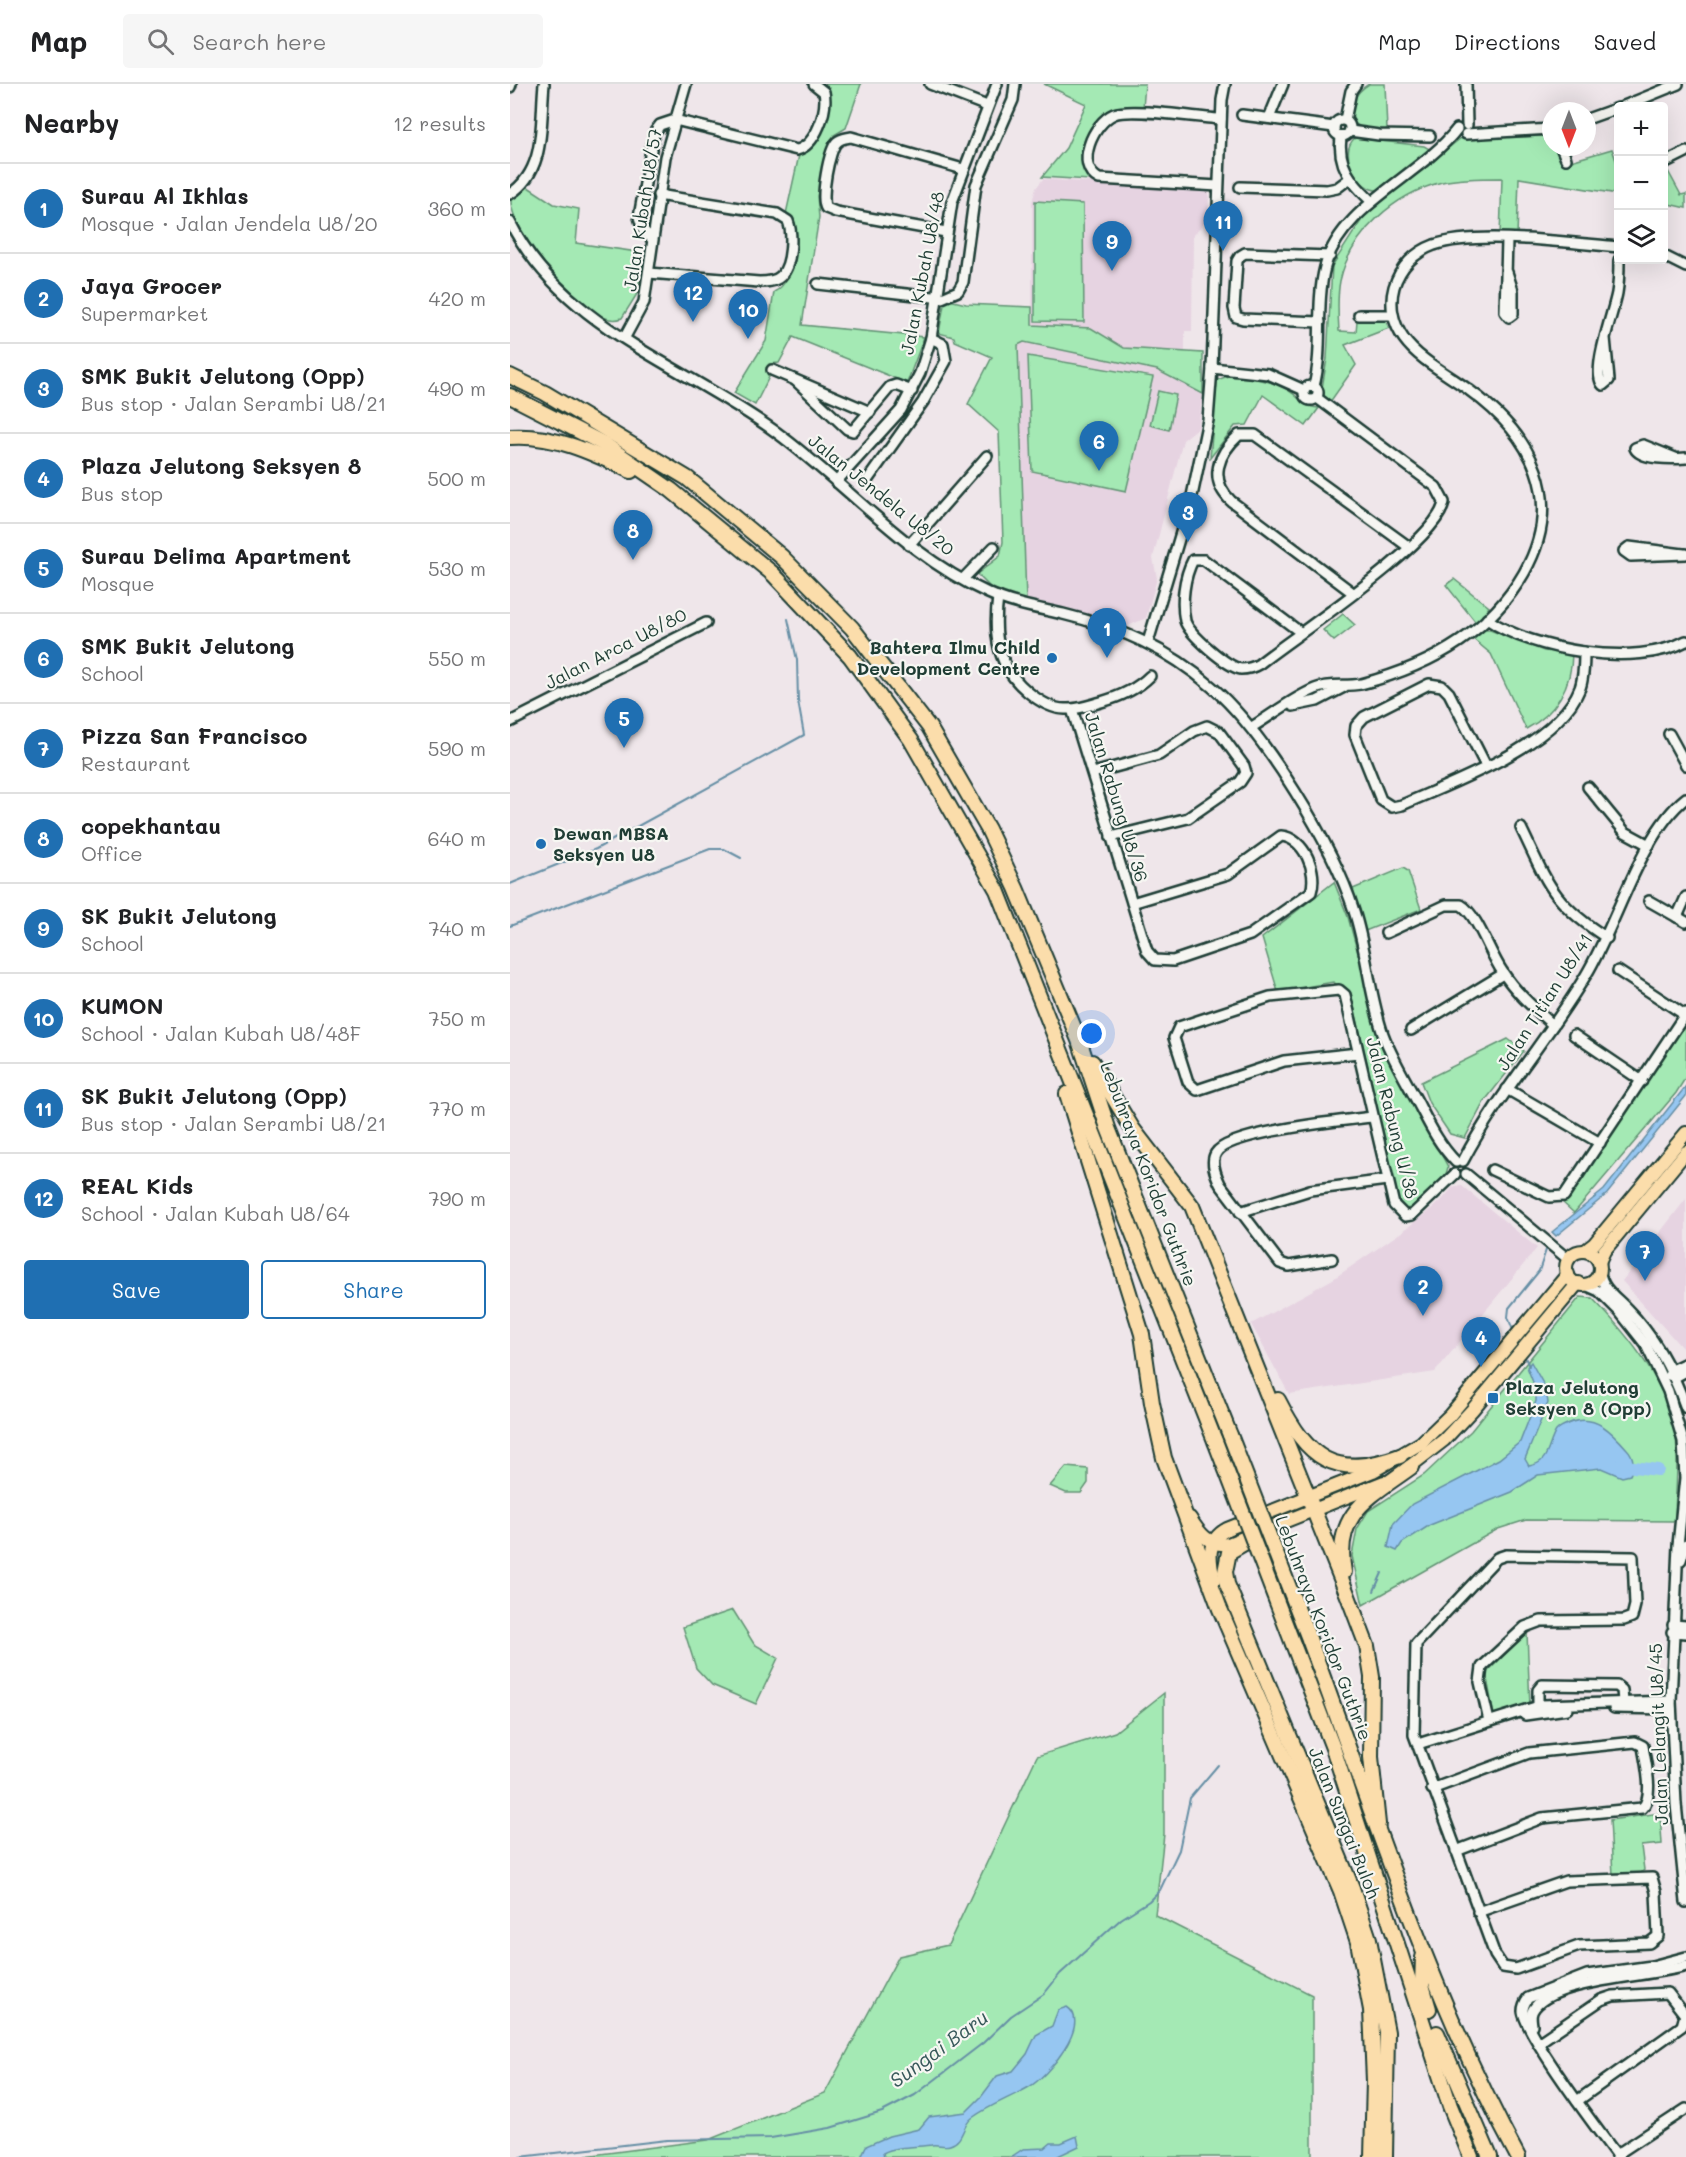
<!DOCTYPE html>
<html lang="en">
<head>
<meta charset="utf-8">
<style>
  :root { --surface:#fff; --page:#f6f6f6; --text:#202124; --muted:#757577; --line:#e0e0e0; --accent:#1f6fb2 }
  body { margin:0; font-family:Mali,sans-serif; background:var(--page); color:var(--text) }
  .controls { position:absolute; right:18px; top:18px; display:grid; overflow:hidden; border-radius:6px; box-shadow:0 6px 24px #0002 }
  .controls button { width:54px; height:54px; display:grid; place-items:center; padding:0; border:0; border-bottom:2px solid var(--line); background:var(--surface); color:var(--text); font:30px sans-serif }
  .compass { position:absolute; left:1032px; top:18px; width:54px; height:54px; border-radius:50%; background:var(--surface); box-shadow:0 6px 24px #0002; rotate:180deg }
  .you { position:absolute; left:582px; top:950px; width:21px; height:21px; margin:-15px; border:4px solid #fff; border-radius:50%; background:#1a73e8; box-shadow:0 0 0 9px #1a73e833 }
  .badge { display:grid; place-items:center; width:39px; height:39px; border-radius:50%; background:var(--accent); color:#fff; font-size:20px; font-weight:700 }
  .pin { position:absolute; translate:-50% -50px; filter:drop-shadow(0 2px 3px #0008) }
  .pin::after { content:''; position:absolute; top:32px; width:21px; height:18px; background:inherit; clip-path:polygon(0 0,100% 0,50% 100%) }
  .list { margin:0; padding:0; list-style:none }
  h2 { display:flex; justify-content:space-between; align-items:center; height:78px; margin:0; padding:0 24px; font-size:26px }
  h2 small { font-size:20px; font-weight:400; color:var(--muted) }
  .list li { display:grid; grid-template-columns:39px 1fr auto; gap:18px; align-items:center; box-sizing:border-box; height:90px; padding:0 24px; border-top:2px solid var(--line) }
  .list b { display:block; font-size:22px; white-space:nowrap }
  .list p { margin:0; font-size:20px; white-space:nowrap; color:var(--muted) }
  .list em { font-size:20px; font-style:normal; color:var(--muted) }
  .actions { display:flex; gap:12px; padding:18px 24px }
  .actions a { flex:1; padding:14px 0; border:2px solid var(--accent); border-radius:6px; text-align:center; font-size:21px; color:var(--accent) }
  .actions .main { background:var(--accent); color:#fff }
  .icon { flex:none; width:33px; height:33px; fill:none; stroke:currentColor; stroke-width:2; stroke-linecap:round; stroke-linejoin:round }
  .map { position:relative; flex:none; width:1176px; height:2073px; overflow:hidden }
  header { display:flex; align-items:center; gap:36px; box-sizing:border-box; height:84px; padding:0 30px; background:var(--surface); border-bottom:2px solid var(--line) }
  header strong { font-size:28px }
  nav { display:flex; gap:33px; margin-inline-start:auto; font-size:21px }
  .search { width:420px; height:54px; background:var(--page); display:flex; align-items:center; gap:15px; box-sizing:border-box; padding:0 21px; border-radius:6px; color:var(--muted); font-size:22px }
  main { display:flex }
  aside { flex:1; background:var(--surface) }
  .map>svg:first-child { display:block }
</style>
</head>
<body>
<header>
<strong>Map</strong>
<div class="search"><svg class="icon" aria-label="search" viewBox="0 0 24 24"><circle cx="10" cy="10" r="6"/><path d="M15 15l6 6"/></svg>Search here</div>
<nav><a>Map</a><a>Directions</a><a>Saved</a></nav>
</header>
<main>
<aside>
<h2>Nearby<small>12 results</small></h2>
<ul class="list">
<li><span class="badge">1</span><div><b>Surau Al Ikhlas</b><p>Mosque · Jalan Jendela U8/20</p></div><em>360 m</em></li>
<li><span class="badge">2</span><div><b>Jaya Grocer</b><p>Supermarket</p></div><em>420 m</em></li>
<li><span class="badge">3</span><div><b>SMK Bukit Jelutong (Opp)</b><p>Bus stop · Jalan Serambi U8/21</p></div><em>490 m</em></li>
<li><span class="badge">4</span><div><b>Plaza Jelutong Seksyen 8</b><p>Bus stop</p></div><em>500 m</em></li>
<li><span class="badge">5</span><div><b>Surau Delima Apartment</b><p>Mosque</p></div><em>530 m</em></li>
<li><span class="badge">6</span><div><b>SMK Bukit Jelutong</b><p>School</p></div><em>550 m</em></li>
<li><span class="badge">7</span><div><b>Pizza San Francisco</b><p>Restaurant</p></div><em>590 m</em></li>
<li><span class="badge">8</span><div><b>copekhantau</b><p>Office</p></div><em>640 m</em></li>
<li><span class="badge">9</span><div><b>SK Bukit Jelutong</b><p>School</p></div><em>740 m</em></li>
<li><span class="badge">10</span><div><b>KUMON</b><p>School · Jalan Kubah U8/48F</p></div><em>750 m</em></li>
<li><span class="badge">11</span><div><b>SK Bukit Jelutong (Opp)</b><p>Bus stop · Jalan Serambi U8/21</p></div><em>770 m</em></li>
<li><span class="badge">12</span><div><b>REAL Kids</b><p>School · Jalan Kubah U8/64</p></div><em>790 m</em></li>
</ul>
<div class="actions"><a class="main">Save</a><a>Share</a></div>
</aside>
<div class="map">
<svg width="1176" height="2073" viewBox="0 0 1176 2073">
  <rect width="100%" height="100%" fill="#efe6ea"/>
  <filter id="ink" filterUnits="userSpaceOnUse"><feTurbulence type="fractalNoise" baseFrequency=".0167" numOctaves="2"/><feDisplacementMap in="SourceGraphic" scale="12" xChannelSelector="R" yChannelSelector="G"/><feConvolveMatrix kernelMatrix="1 2 1 2 8 2 1 2 1" color-interpolation-filters="sRGB"/></filter>
  <g filter="url(#ink)">
    <g fill="#e6d3e1">
      <path d="M533,95L699,107L698,135L683,152L682,247H675V268L614,264L581,244L522,241V118L526,104Z"/>
      <path d="M514,258L647,286L693,310L688,344L673,356L643,474L647,494L636,534L618,542L516,517L507,271L508,262Z"/>
      <path d="M952,1102L1027,1164L925,1288L779,1310L741,1240L823,1195L893,1147L931,1117L943,1103Z"/>
      <path d="M1176,1115V1265L1174,1266L1112,1197Z"/>
    </g>
    <g fill="#a4e9b4" stroke="#629374" stroke-width="1.5">
      <path d="M315,0H351L336,44L324,51L319,61L307,112L309,133L292,241L414,253L397,299L283,253L269,279L259,280L256,284L259,293L245,321L224,309L256,257L264,208C285,199 293,146 276,130L289,71C313,66 326,21 315,0Z"/>
      <path d="M534,0H635L633,24H605L596,30L584,44L573,77L580,96L532,93L556,64L576,20Z"/>
      <path d="M859,0H875L877,46L854,45L844,39C839,21 844,9 859,0Z"/>
      <path d="M1041,52V63H1047L1054,79L1102,65L1108,82V110L1009,94L1007,152H990L992,94C972,94 951,94 932,98C885,110 841,148 830,197C827,212 828,232 829,247L846,248L847,237L875,236L879,244L835,261L846,281L820,318L814,314L812,304L817,275L822,182L856,129L951,54Z"/>
      <path d="M845,54L914,62L923,67L870,106C849,109 827,68 845,54Z"/>
      <path d="M1158,87L1171,111L1176,110V124L1154,119V89Z"/>
      <path d="M18,103L44,120L69,125L66,159L134,169L127,210L112,234C79,249 0,148 1,116Z"/>
      <path d="M525,117L573,120L574,238L525,237Z"/>
      <path d="M435,215L456,220L522,223V241L581,244L614,264L693,269V310L647,286L514,258L508,261L516,517L483,506L467,490L490,472L493,458L489,348L458,320L482,273L445,257L444,253L429,249Z"/>
      <path d="M518,272L643,293L616,407L522,387Z"/>
      <path d="M718,292C738,294 761,295 778,306C793,315 789,322 809,324L796,342L753,311L737,341L725,342L700,374L707,296Z"/>
      <path d="M648,307L666,311L659,346L640,341Z"/>
      <path d="M944,495L979,523L967,540L936,501Z"/>
      <path d="M833,530L845,541L824,557L813,546Z"/>
      <path d="M971,546H980L1034,567L1062,569C1062,601 1046,630 1016,645L981,570L962,554Z"/>
      <path d="M893,784L898,787L911,825L855,847L843,805Z"/>
      <path d="M824,798L838,833L874,964L938,1083C936,1097 911,1123 896,1125L888,1116L841,909L823,898L768,908L752,854Z"/>
      <path d="M1176,936V993L1166,1009L1064,1129L1052,1118Z"/>
      <path d="M998,955L1014,967L974,1018L955,1054L940,1050L919,1019L911,998Z"/>
      <path d="M1070,1213L1082,1214C1119,1252 1158,1299 1166,1354C1169,1381 1165,1410 1165,1437L1016,1436L988,1445L853,1521L842,1472L847,1445L858,1427L914,1391L961,1347Z"/>
      <path d="M556,1383L578,1385V1399L571,1409H556L540,1402Z"/>
      <path d="M223,1526L244,1560L268,1574L246,1620L202,1601L186,1584L173,1543Z"/>
      <path d="M1017,1549L1020,1622L984,1632L976,1589Z"/>
      <path d="M654,1609V1750L645,1831L802,1911V2073H67L198,2056L315,2009L389,1872L438,1861L527,1672L605,1648Z"/>
      <path d="M1150,1729L1152,1760L1131,1762L1134,1786L1131,1789L1103,1791L1100,1736Z"/>
    </g>
    <g fill="#96c6f1" stroke="#668fa5" stroke-width="1.5">
      <path d="M1176,1002V1012L1097,1110L1046,1152L1042,1148L1094,1106Z"/>
      <path d="M1021,1278L1036,1305L1038,1319L1015,1375L1019,1382C1040,1379 1037,1361 1046,1347C1050,1342 1057,1340 1062,1338C1086,1330 1103,1349 1117,1365C1124,1372 1125,1383 1120,1391L1112,1393L1091,1384L1028,1391L1002,1408L920,1441L892,1459L887,1467L878,1463L883,1440L902,1420L989,1375L1010,1358L1026,1317V1306L1017,1283Z"/>
      <path d="M557,1923C583,1939 537,1993 519,2003C500,2014 480,2021 462,2034C452,2041 454,2057 440,2061C434,2063 428,2060 422,2061C407,2063 386,2062 373,2069L374,2073H351L356,2062L379,2052L409,2045L419,2033L456,2028L471,2013L487,1992L503,1987L517,1970L526,1951L542,1942L548,1926Z"/>
      <path d="M567,2052L569,2062L546,2073H501L513,2065L535,2064L541,2059H551Z"/>
    </g>
    <g fill="none" stroke-linecap="round" stroke-linejoin="round">
      <g stroke="#668fa5" stroke-width="2">
        <path d="M0,800L86,765L294,651L288,617L287,576L278,535"/>
        <path d="M0,842L200,765H214L231,774"/>
        <path d="M1004,1249L998,1233L999,1224L1029,1187L1037,1163"/>
        <path d="M1014,1271L1019,1282"/>
        <path d="M864,1507L872,1489"/>
        <path d="M10,2073L157,2056L261,2054L320,2044L372,2028L405,2011L473,1959L501,1932L534,1910L550,1890L611,1835L639,1817L650,1806L669,1766L680,1714L708,1681"/>
      </g>
      <path stroke="#96c6f1" stroke-width="12" d="M1108,1381L1148,1386"/>
      <defs>
        <g id="minor">
          <path d="M420,0L477,22"/>
          <path d="M956,0L957,41"/>
          <path d="M0,3L1,0"/>
          <path d="M1114,22L1168,0"/>
          <path d="M732,31L824,43"/>
          <path d="M759,34L773,0"/>
          <path d="M1077,35L1108,24"/>
          <circle cx="832" cy="44" r="8"/>
          <path d="M835,36L841,7L846,0"/>
          <path d="M840,47L869,51L920,52"/>
          <path d="M956,50L1041,45"/>
          <path d="M831,52C827,82 841,98 862,118"/>
          <path d="M1051,63L1056,75"/>
          <path d="M1154,79L1176,68"/>
          <path d="M708,102L589,95C564,82 583,39 604,30C621,23 689,34 711,35"/>
          <path d="M730,103L817,106L827,104L839,95"/>
          <path d="M0,110C37,86 30,38 34,0"/>
          <path d="M0,138C53,244 176,282 266,348C338,401 396,472 478,509C502,520 527,524 553,530C611,544 657,564 702,603C755,649 823,761 844,827C857,867 859,910 873,950C882,974 896,997 908,1019C919,1040 929,1061 946,1078"/>
          <path d="M436,148L326,128L316,124C310,115 319,65 327,58C331,54 337,54 341,53L453,85"/>
          <path d="M142,155L133,146L129,133L144,49L150,41L165,36L287,66C306,61 318,26 314,8L304,0"/>
          <path d="M1154,172L1176,183"/>
          <path d="M997,188L1003,207V230L999,233L995,228L997,156"/>
          <path d="M139,189L249,198C256,198 265,198 271,192C282,181 283,150 278,137L267,130L148,111"/>
          <path d="M308,200L432,214L448,207L453,198L466,101L503,16L505,0"/>
          <path d="M849,231H883"/>
          <path d="M810,238L733,235L726,233L724,224L727,177L730,172L735,169L820,172"/>
          <path d="M115,253L134,218L155,73L176,0"/>
          <path d="M1095,254L1099,296L1093,301C1080,289 1104,227 1107,209C1109,198 1109,186 1109,176"/>
          <path d="M702,284L758,290L794,306"/>
          <path d="M262,286L360,328"/>
          <path d="M286,297L337,345L343,347L380,303L386,301L402,307"/>
          <circle cx="801" cy="309" r="7"/>
          <path d="M804,302C814,263 805,222 815,183C830,122 910,93 947,45"/>
          <path d="M1165,374L1133,361L1125,364C1130,376 1163,375 1176,374"/>
          <path d="M326,398L391,326L410,289L421,254L442,118L487,0"/>
          <path d="M356,398L413,318L436,277L433,260L421,254"/>
          <path d="M399,461L477,372"/>
          <path d="M1173,470L1119,463L1114,467L1121,472L1176,470"/>
          <path d="M453,495L484,463"/>
          <path d="M843,509L721,417C698,395 708,370 729,351H745L899,463"/>
          <path d="M488,513C483,552 487,582 518,608C529,617 541,625 555,625C567,626 580,621 591,618C609,613 626,606 640,592"/>
          <path d="M977,535C1023,567 1126,584 1176,557"/>
          <path d="M790,548L694,476H683C674,493 671,518 675,537C679,550 717,583 731,585C738,585 744,583 749,580C784,552 929,457 934,418L926,403L807,314"/>
          <path d="M638,558L682,412L698,336L702,284L712,16L715,0"/>
          <path d="M783,622L807,617L834,603"/>
          <path d="M562,625L637,867L645,876L663,877L740,851L801,808C808,787 794,754 771,752L718,790L622,819"/>
          <path d="M0,638L196,539"/>
          <path d="M742,643C762,631 783,614 805,605C819,599 836,603 851,600C917,583 979,550 1014,489C1056,415 1022,351 959,306C939,291 909,276 894,255C883,240 879,221 884,203C890,183 905,168 924,161C968,146 1061,159 1108,163"/>
          <path d="M1159,650L1176,681"/>
          <path d="M976,682L939,609L932,602L919,600L854,633L846,642L845,651L871,716L882,723L892,721C945,697 1047,662 1070,604C1074,593 1074,580 1074,568"/>
          <path d="M583,689L649,671L684,647L697,642L709,648L734,682L736,689L730,698L678,734L601,753"/>
          <path d="M1078,703L1115,748L1139,761"/>
          <path d="M1011,744C1038,800 1042,819 1097,854"/>
          <path d="M1139,817L1176,838"/>
          <path d="M1167,833L1176,813"/>
          <path d="M876,849L936,821H951C967,830 980,870 992,887C1005,908 1025,925 1043,941"/>
          <path d="M1108,887L1175,931"/>
          <path d="M901,946L993,890"/>
          <path d="M1064,951L1132,997"/>
          <path d="M848,969L774,977L687,1006L678,998L664,954L669,943L760,913L829,906L835,911L884,1121L895,1132L902,1131L945,1090"/>
          <path d="M997,1005L1090,1059"/>
          <path d="M953,1077C988,1010 1038,955 1076,891C1107,840 1131,749 1176,714"/>
          <path d="M982,1086L1039,1113L1054,1112L1176,929"/>
          <path d="M956,1090L1059,1176"/>
          <path d="M730,1128L800,1106L877,1096"/>
          <path d="M822,1175L779,1182L770,1179L710,1100C706,1091 700,1078 706,1069C718,1048 836,1036 862,1033"/>
          <path d="M1090,1188C1091,1204 1107,1214 1117,1225C1145,1253 1163,1287 1176,1324"/>
          <path d="M1073,1200L1089,1207L1109,1227L1136,1261L1158,1307L1173,1357L1175,1394L1168,1461L1161,1617L1166,1720L1176,1818"/>
          <path d="M1159,1291L1165,1293L1176,1287"/>
          <path d="M1160,1291L1161,1286L1176,1279"/>
          <path d="M1171,1476L1176,1460"/>
          <path d="M1163,1541L1176,1542"/>
          <path d="M1162,1548L1176,1549"/>
          <path d="M1028,1622V1606L1032,1601L1107,1602L1112,1606L1113,1618"/>
          <path d="M1104,1624L1161,1625"/>
          <path d="M1015,1631L1057,1625"/>
          <path d="M908,1660L1032,1621L1161,1617"/>
          <path d="M922,1705L1019,1669L1125,1658L1133,1662C1135,1677 1145,1713 1132,1724L1032,1734L946,1767"/>
          <path d="M968,1828L1056,1797L1142,1794L1146,1808L1148,1852L1139,1859L1069,1862L1006,1885L993,1883L985,1871L904,1651L906,1560L987,1474L996,1471L1123,1473L1125,1521L1122,1533L1114,1536L1031,1537L1015,1543L972,1583L970,1598L979,1637"/>
          <path d="M1022,1941C1021,1934 1020,1929 1025,1923C1048,1895 1140,1893 1176,1882"/>
          <path d="M1028,1959L1091,1916L1103,1912L1158,1909L1175,1931L1172,1942L1067,2017"/>
          <path d="M1106,2071L1176,2025"/>
          <path d="M1108,2073C1090,2049 1015,1950 1013,1927C1013,1922 1015,1918 1018,1914L1077,1891L1142,1882L1176,1873"/>
        </g>
        <g id="major">
          <path d="M1075,1167L1084,1160L1176,1049"/>
          <circle cx="1073" cy="1184" r="17"/>
          <path d="M1089,1178L1094,1167L1176,1068"/>
          <path d="M894,1387L934,1356L962,1326L1068,1199"/>
          <path d="M680,1434C689,1449 699,1462 718,1460L874,1398"/>
          <path d="M704,1497C700,1477 695,1457 717,1445L863,1387L911,1359L940,1331L1058,1190"/>
        </g>
        <g id="highway">
          <path d="M0,292L35,309L177,394L272,473L342,544L419,643L478,745L506,804L569,956L598,1044L720,1351"/>
          <path d="M0,312L94,360L161,406L263,490L340,572L401,656L487,806L705,1357"/>
          <path d="M0,353C44,350 83,369 121,387"/>
          <path d="M582,978L622,1044L682,1122L838,1512L857,1562L862,1593L861,1673L868,1740"/>
          <path d="M557,1010L632,1250L642,1319L654,1374L710,1525L831,1807L848,1858L861,1926L864,1997L862,2073"/>
          <path d="M768,1316C798,1375 824,1396 890,1372"/>
          <path d="M753,1448L719,1468L715,1488L717,1500L842,1804L859,1855L877,1948L875,2073"/>
          <path d="M834,1488C823,1429 860,1413 901,1383"/>
          <path d="M799,1555C864,1730 919,1909 1008,2073"/>
          <path d="M783,1560L823,1664L940,2022L961,2073"/>
          <path d="M913,1873L912,1901L919,1925"/>
          <path d="M927,1949L980,2073"/>
        </g>
      </defs>
      <use href="#minor" stroke="#1f3d34" stroke-width="14"/>
      <use href="#major" stroke="#1f3d34" stroke-width="16"/>
      <use href="#highway" stroke="#1f3d34" stroke-width="18"/>
      <use href="#minor" stroke="#f6f6f2" stroke-width="9"/>
      <use href="#major" stroke="#fbddab" stroke-width="12"/>
      <use href="#highway" stroke="#fbddab" stroke-width="14"/>
      <defs>
        <g id="highway-bridge">
          <path d="M720,1351L799,1555"/>
          <path d="M705,1357L783,1560"/>
        </g>
      </defs>
      <use href="#highway-bridge" stroke="#1f3d34" stroke-width="18" stroke-linecap="butt"/>
      <use href="#highway-bridge" stroke="#fbddab" stroke-width="14"/>
    </g>
  </g>
  <g fill="#1f6fb2" stroke="#f6f6f2" stroke-width="2">
    <circle cx="542" cy="574" r="6"/>
    <circle cx="31" cy="760" r="6"/>
    <rect x="977" y="1308" width="12" height="12" rx="3"/>
  </g>
  <g text-anchor="middle" stroke-width="4.5" stroke-linejoin="round" paint-order="stroke">
    <g font-size="18" fill="#1f3d34" stroke="#f6f6f2">
      <text transform="translate(133 126) rotate(-81)" y="6">Jalan Kubah U8/57</text>
      <text transform="translate(413 189) rotate(-79)" y="6">Jalan Kubah U8/48</text>
      <text transform="translate(371 411) rotate(39)" y="6">Jalan Jendela U8/20</text>
      <text transform="translate(106 565) rotate(-27)" y="6">Jalan Arca U8/80</text>
      <text transform="translate(606 713) rotate(73)" y="6">Jalan Rabung U8/36</text>
      <text transform="translate(1035 918) rotate(-57)" y="6">Jalan Titian U8/41</text>
      <text transform="translate(882 1034) rotate(76)" y="6">Jalan Rabung U/38</text>
      <text transform="translate(638 1090) rotate(69)" y="6">Lebuhraya Koridor Guthrie</text>
      <text transform="translate(813 1544) rotate(69)" y="6">Lebuhraya Koridor Guthrie</text>
      <text transform="translate(1149 1650) rotate(-92)" y="6">Jalan Lelangit U8/45</text>
      <text transform="translate(834 1739) rotate(68)" y="6">Jalan Sungai Buloh</text>
    </g>
    <g font-size="18" font-weight="bold" fill="#1f3d34" stroke="#f6f6f2" text-anchor="start">
      <text x="530" y="570" text-anchor="end">Bahtera Ilmu Child<tspan x="530" dy="21">Development Centre</tspan></text>
      <text x="43" y="756">Dewan MBSA<tspan x="43" dy="21">Seksyen U8</tspan></text>
      <text x="995" y="1310">Plaza Jelutong<tspan x="995" dy="21">Seksyen 8 (Opp)</tspan></text>
    </g>
    <g font-size="20" font-style="italic" fill="#37585a" stroke="#f6f6f2">
      <text transform="translate(429 1965) rotate(-36)" y="7">Sungai Baru</text>
    </g>
  </g>
</svg>
<div class="controls">
<button>+</button>
<button>−</button>
<button><svg class="icon" aria-label="layers" viewBox="0 0 24 24"><path d="M12 4l9 5-9 5-9-5zM3 14l9 5 9-5"/></svg></button>
</div>
<svg class="compass" viewBox="-18 -18 36 36"><path d="M0-13l5 13h-10z" fill="#e53935"/><path d="M0 13l5-13h-10z" fill="#757577"/></svg>
<div class="you"></div>
<div class="pin badge" style="left:597px;top:574px">1</div>
<div class="pin badge" style="left:913px;top:1232px">2</div>
<div class="pin badge" style="left:678px;top:458px">3</div>
<div class="pin badge" style="left:971px;top:1283px">4</div>
<div class="pin badge" style="left:114px;top:664px">5</div>
<div class="pin badge" style="left:589px;top:387px">6</div>
<div class="pin badge" style="left:1135px;top:1197px">7</div>
<div class="pin badge" style="left:123px;top:476px">8</div>
<div class="pin badge" style="left:602px;top:187px">9</div>
<div class="pin badge" style="left:238px;top:255px">10</div>
<div class="pin badge" style="left:713px;top:167px">11</div>
<div class="pin badge" style="left:183px;top:238px">12</div>
</div>
</main>
</body>
</html>
